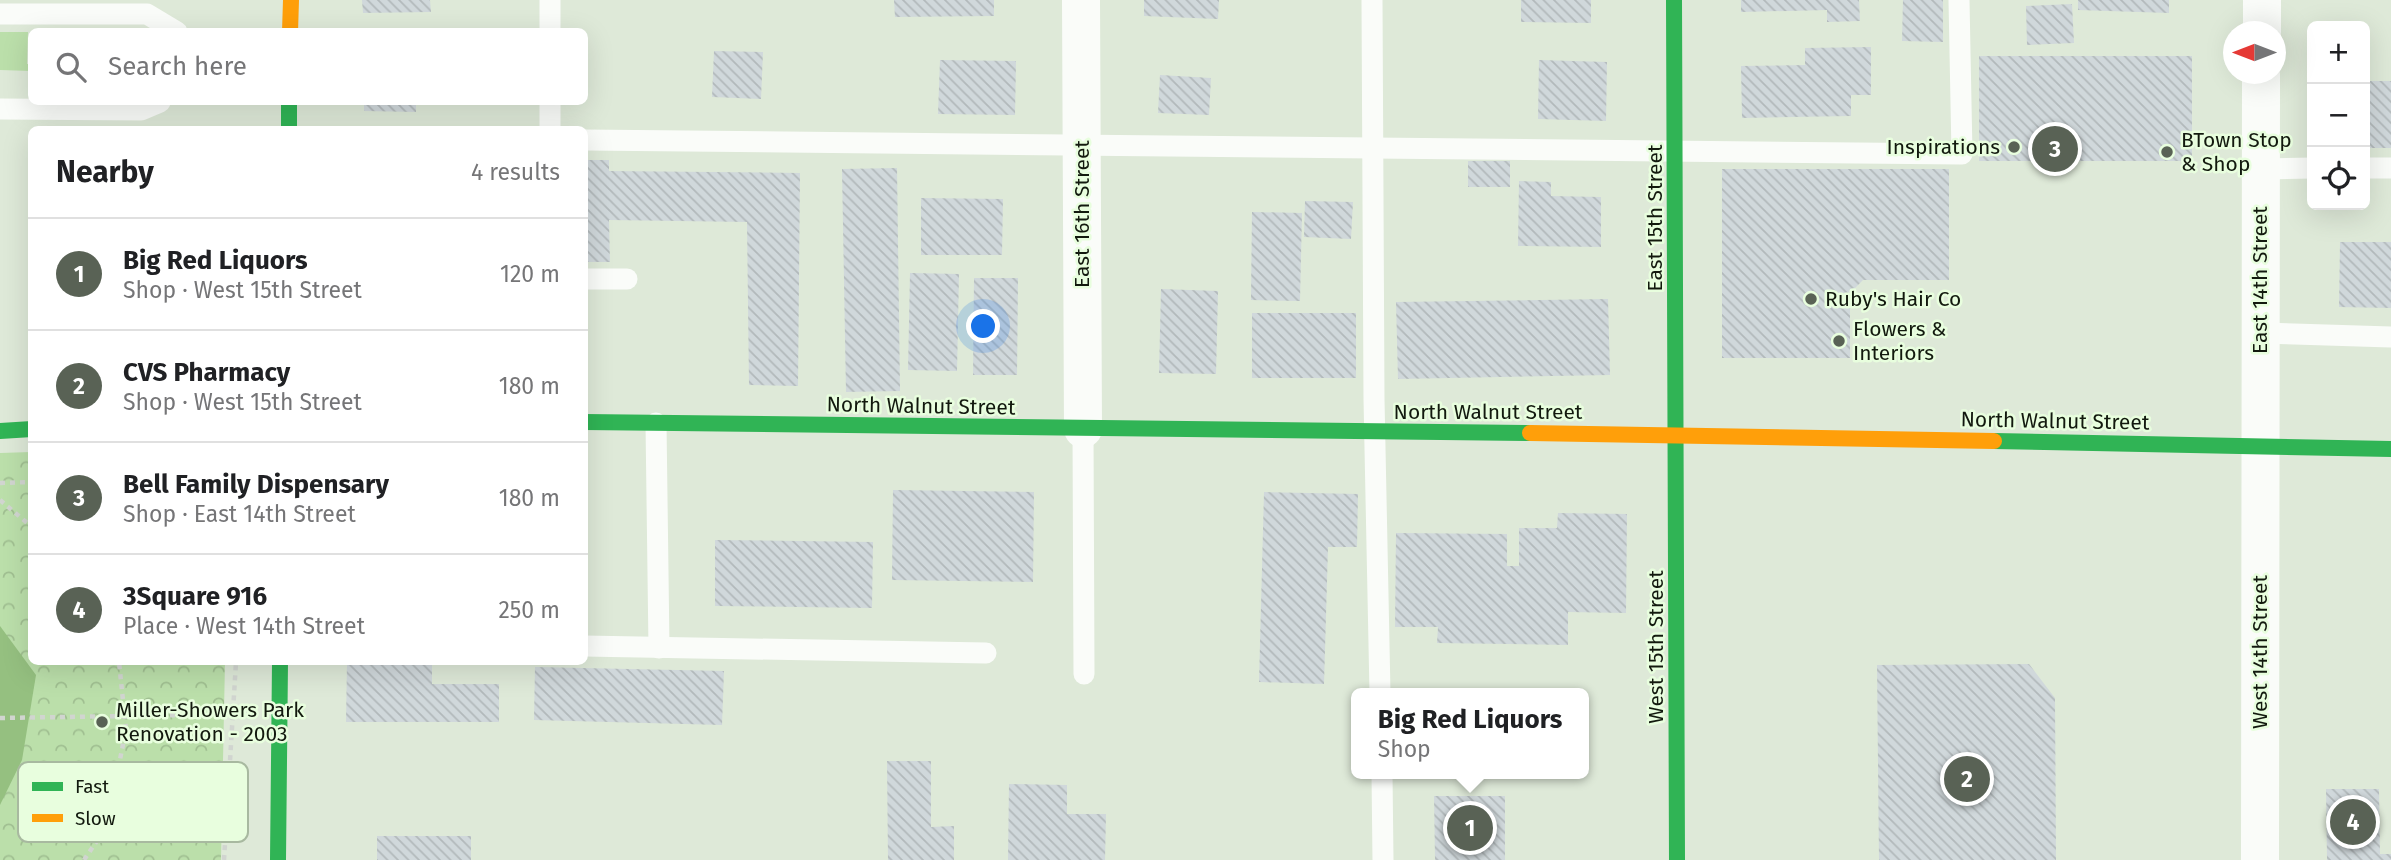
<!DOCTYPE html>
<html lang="en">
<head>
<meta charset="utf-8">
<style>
  :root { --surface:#fff; --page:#f2f2f2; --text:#202124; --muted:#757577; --line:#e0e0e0; --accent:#596255 }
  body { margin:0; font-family:"Fira Sans",sans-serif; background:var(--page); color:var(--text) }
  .controls { position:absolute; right:21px; top:21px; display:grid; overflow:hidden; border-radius:10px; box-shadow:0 7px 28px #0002 }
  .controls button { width:63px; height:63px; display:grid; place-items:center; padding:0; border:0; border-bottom:2px solid var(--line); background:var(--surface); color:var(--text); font:35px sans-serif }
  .compass { position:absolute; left:2223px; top:21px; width:63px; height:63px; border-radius:50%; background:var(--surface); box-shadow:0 7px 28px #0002; rotate:270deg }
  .you { position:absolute; left:984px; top:327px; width:24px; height:24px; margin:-18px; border:5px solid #fff; border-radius:50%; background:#1a73e8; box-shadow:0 0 0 10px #1a73e833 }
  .badge { display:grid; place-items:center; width:46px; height:46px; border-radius:50%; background:var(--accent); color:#fff; font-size:23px; font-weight:700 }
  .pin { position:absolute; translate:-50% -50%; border:4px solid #fff; box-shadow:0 2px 7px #0006 }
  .popup { position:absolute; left:1351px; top:688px; width:238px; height:91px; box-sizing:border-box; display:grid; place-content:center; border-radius:10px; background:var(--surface); filter:drop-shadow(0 2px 5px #0005); font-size:23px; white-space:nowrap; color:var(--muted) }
  .popup b { font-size:26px; color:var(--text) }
  .popup::after { content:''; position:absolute; left:50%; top:100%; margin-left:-14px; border:14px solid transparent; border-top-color:var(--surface) }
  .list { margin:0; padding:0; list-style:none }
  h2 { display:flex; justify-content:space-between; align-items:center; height:91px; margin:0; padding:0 28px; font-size:30px }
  h2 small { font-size:23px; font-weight:400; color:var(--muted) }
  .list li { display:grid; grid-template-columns:46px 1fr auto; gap:21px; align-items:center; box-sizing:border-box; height:112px; padding:0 28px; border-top:2px solid var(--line) }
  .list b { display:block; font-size:26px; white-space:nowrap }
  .list p { margin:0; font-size:23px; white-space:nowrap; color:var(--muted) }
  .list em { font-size:23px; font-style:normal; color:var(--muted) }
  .icon { flex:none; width:38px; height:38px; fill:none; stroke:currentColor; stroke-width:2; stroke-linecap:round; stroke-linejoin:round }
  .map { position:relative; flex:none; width:2391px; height:860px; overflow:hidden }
  .search { position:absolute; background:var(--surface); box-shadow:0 7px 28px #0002; left:28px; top:28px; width:560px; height:77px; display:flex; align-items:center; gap:18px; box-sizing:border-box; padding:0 24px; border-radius:10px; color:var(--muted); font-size:26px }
  .panel { position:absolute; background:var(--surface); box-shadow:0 7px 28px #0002; left:28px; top:126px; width:560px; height:539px; border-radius:10px }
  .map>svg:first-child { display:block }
</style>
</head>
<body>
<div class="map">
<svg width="2391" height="860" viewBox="0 0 2391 860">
  <defs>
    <pattern id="park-crowns" width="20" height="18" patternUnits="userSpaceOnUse" patternTransform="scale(1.75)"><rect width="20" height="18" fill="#bbdfaa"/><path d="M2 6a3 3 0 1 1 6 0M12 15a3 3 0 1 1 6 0" fill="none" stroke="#a0bf91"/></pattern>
    <pattern id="building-back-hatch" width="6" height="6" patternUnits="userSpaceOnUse" patternTransform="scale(1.75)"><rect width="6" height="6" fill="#d0d8db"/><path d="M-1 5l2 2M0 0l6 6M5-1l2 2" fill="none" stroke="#b2b9bb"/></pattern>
  </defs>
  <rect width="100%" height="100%" fill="#dee9d8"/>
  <path fill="#bbdfaa" d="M0,32H28L27,64H31V71L0,70Z"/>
  <path fill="url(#park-crowns)" d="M31,452L32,662H225L221,860H0V453Z"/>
  <path fill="#95c080" d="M0,626L36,675L22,760L0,805Z"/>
  <g fill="url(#building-back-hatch)">
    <path d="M362,0H430L431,12L363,13Z"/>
    <path d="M894,0H994V16L895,17Z"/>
    <path d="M1144,0H1219L1218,19L1144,16Z"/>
    <path d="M1521,0H1591V23L1521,22Z"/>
    <path d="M1741,0H1859L1860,21L1827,22V10L1741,12Z"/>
    <path d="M1903,0H1943V42L1902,41Z"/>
    <path d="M2078,0H2169V13L2078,10Z"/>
    <path d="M2072,4L2074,43L2027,45L2026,6Z"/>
    <path d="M1871,47V95H1851V116L1742,118L1741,66L1805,65V48Z"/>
    <path d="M714,51L763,52L761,99L712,97Z"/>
    <rect x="1979" y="56" width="213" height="105"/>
    <path d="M940,60L1016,61L1015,115L938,114Z"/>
    <path d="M1539,60L1607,62L1606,121L1538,119Z"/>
    <path d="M1160,75L1211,78L1209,115L1158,113Z"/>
    <rect x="2365" y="81" width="26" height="67"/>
    <path d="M364,102H416V112L364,111Z"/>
    <path d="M501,102H537V105L501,104Z"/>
    <path d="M584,160H609V171L800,173L798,386L749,385L747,222L609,220L610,262H584Z"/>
    <rect x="1468" y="161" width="42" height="26"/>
    <path d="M897,168L900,391L846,392L842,169Z"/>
    <path d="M1722,169H1949V280H1863L1850,293V358H1722Z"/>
    <path d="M1519,181L1551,182V196L1601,197V247L1518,246Z"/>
    <path d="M921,198L1003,199L1002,255H921Z"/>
    <path d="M1305,201L1353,202L1351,239L1304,237Z"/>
    <path d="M1252,212L1302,213L1300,301L1251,300Z"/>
    <path d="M2340,242H2391V308L2339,307Z"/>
    <path d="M910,273L959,274L957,371L908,370Z"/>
    <path d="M974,278H1018L1017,375H973Z"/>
    <path d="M1161,289L1218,291L1216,374L1159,373Z"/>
    <path d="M1608,299L1610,375L1398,379L1396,302Z"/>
    <rect x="1252" y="313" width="104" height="65"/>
    <path d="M893,490L1034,492L1033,582L892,580Z"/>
    <path d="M1264,492L1358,494L1357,547H1328L1324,684L1259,682Z"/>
    <path d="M1558,513L1627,514L1626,613L1568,612V645L1437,643L1438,627H1395L1396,533L1507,534V566H1519V528H1557Z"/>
    <path d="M715,540L873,542L872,608L715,606Z"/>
    <path d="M347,662H432V684H499V722H346Z"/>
    <path d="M2029,664L2055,698L2056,860H1879L1877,665Z"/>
    <path d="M535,667L724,671L722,725L534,720Z"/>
    <path d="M887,761H931V827L954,826V860H888Z"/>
    <path d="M1009,784L1067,785V814H1106L1105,860H1008Z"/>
    <path d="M2326,789H2379L2380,854H2391V860H2327Z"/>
    <path d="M1434,796H1505V860H1435Z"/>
    <rect x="377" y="836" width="94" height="24"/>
  </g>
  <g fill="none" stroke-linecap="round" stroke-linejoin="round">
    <g stroke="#d1d5d0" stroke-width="4.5" stroke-dasharray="5 5" stroke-linecap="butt">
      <path d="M0,483L32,482"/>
      <path d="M0,500L32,527"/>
      <path d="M0,718L191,715"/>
      <path d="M84,860L107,826L126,729L119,662"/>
      <path d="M224,860L236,662"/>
    </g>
    <g stroke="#fafcf9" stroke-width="21">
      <path d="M550,0V32"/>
      <path d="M1372,0L1374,399L1380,693"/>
      <path d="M0,14H147L177,32"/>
      <path d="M550,102V130"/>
      <path d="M0,109L141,110L160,102"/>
      <path d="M584,140L1962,154L1959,0"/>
      <path d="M2365,168H2391"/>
      <path d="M2260,169L2312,168"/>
      <path d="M584,279H627"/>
      <path d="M2260,333L2391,337"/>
      <path d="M656,423L659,648"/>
      <path d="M1083,429L1084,674"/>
      <path d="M584,646L986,653"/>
      <path d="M1382,774L1383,860"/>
    </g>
    <g stroke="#fafcf9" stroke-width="38">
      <path d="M1081,0L1083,429"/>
      <path d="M2262,32V0"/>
      <path d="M2260,860L2261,74"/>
    </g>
    <g stroke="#30b455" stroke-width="16">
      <path d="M1674,0L1677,860"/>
      <path d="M289,102V130"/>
      <path d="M584,422L1530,433"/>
      <path d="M0,431L32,429"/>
      <path d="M1994,441L2391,449"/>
      <path d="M278,860L280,662"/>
    </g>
    <g stroke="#ff9f0a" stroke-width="16">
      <path d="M290,32L291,0"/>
      <path d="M1530,433L1994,441"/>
    </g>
  </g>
  <g fill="#596255" stroke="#e8fede" stroke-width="2.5">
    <circle cx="2014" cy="147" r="7"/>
    <circle cx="2167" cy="152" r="7"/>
    <circle cx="1811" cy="299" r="7"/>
    <circle cx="1839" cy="341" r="7"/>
    <circle cx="102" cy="722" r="7"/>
  </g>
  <g text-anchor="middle" stroke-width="5" stroke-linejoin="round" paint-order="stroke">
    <g font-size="21" fill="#12190e" stroke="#e8fede" text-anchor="start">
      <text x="2181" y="147">BTown Stop<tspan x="2181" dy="24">&amp; Shop</tspan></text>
      <text x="2000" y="154" text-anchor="end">Inspirations</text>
      <text x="1825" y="306">Ruby's Hair Co</text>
      <text x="1853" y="336">Flowers &amp;<tspan x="1853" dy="24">Interiors</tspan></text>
      <text x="116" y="717">Miller-Showers Park<tspan x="116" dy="24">Renovation - 2003</tspan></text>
    </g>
    <g font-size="21" fill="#12190e" stroke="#e8fede">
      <text transform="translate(1082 214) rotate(-90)" y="7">East 16th Street</text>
      <text transform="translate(1655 218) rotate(-90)" y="7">East 15th Street</text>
      <text transform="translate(2260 280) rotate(-90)" y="7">East 14th Street</text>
      <text transform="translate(921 406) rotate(1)" y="7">North Walnut Street</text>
      <text x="1488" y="419">North Walnut Street</text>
      <text transform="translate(2055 421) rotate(1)" y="7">North Walnut Street</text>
      <text transform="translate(1656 647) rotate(-90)" y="7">West 15th Street</text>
      <text transform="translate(2260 652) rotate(-90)" y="7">West 14th Street</text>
    </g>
  </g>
  <rect x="18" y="762" width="230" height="80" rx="10" fill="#e8fede" stroke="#a8b9a0" stroke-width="2"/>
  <rect x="32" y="782" width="31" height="9" fill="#30b455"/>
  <rect x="32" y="814" width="31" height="8" fill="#ff9f0a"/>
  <g font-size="19" fill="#12190e">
    <text x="75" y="793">Fast</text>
    <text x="75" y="825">Slow</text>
  </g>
</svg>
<div class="controls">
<button>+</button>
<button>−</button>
<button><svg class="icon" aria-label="locate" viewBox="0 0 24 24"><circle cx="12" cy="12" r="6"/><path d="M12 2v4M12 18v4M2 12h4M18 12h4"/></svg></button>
</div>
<svg class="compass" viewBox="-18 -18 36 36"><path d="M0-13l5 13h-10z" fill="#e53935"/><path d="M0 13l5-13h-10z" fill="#757577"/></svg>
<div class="you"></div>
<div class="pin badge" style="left:1470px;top:828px">1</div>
<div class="popup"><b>Big Red Liquors</b>Shop</div>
<div class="pin badge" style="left:1967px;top:779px">2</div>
<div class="pin badge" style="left:2055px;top:149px">3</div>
<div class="pin badge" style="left:2353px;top:822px">4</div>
<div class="search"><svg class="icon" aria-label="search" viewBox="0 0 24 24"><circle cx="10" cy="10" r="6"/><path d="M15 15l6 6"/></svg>Search here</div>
<section class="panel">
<h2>Nearby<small>4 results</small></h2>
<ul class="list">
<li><span class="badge">1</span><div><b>Big Red Liquors</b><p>Shop · West 15th Street</p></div><em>120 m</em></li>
<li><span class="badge">2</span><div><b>CVS Pharmacy</b><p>Shop · West 15th Street</p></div><em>180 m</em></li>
<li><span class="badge">3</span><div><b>Bell Family Dispensary</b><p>Shop · East 14th Street</p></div><em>180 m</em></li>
<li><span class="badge">4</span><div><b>3Square 916</b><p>Place · West 14th Street</p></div><em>250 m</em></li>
</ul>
</section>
</div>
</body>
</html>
